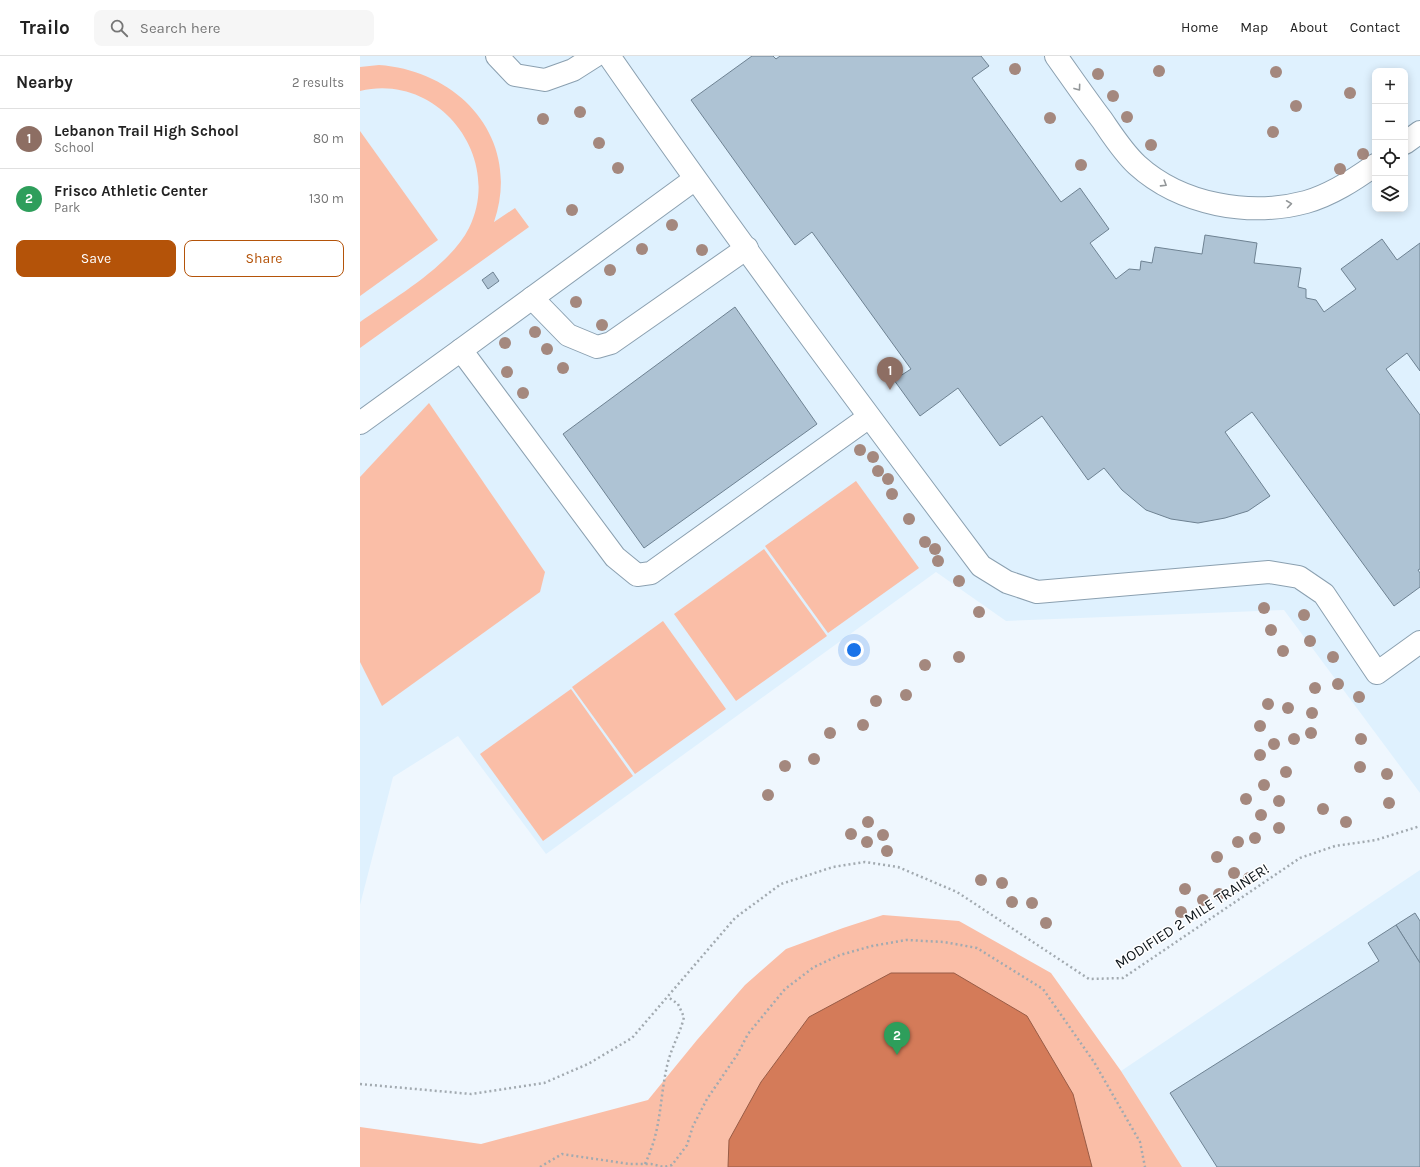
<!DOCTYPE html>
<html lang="en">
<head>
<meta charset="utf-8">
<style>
  :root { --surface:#fff; --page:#f6f6f6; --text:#222; --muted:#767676; --line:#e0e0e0; --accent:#b45309 }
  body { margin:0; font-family:Karla,sans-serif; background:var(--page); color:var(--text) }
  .controls { position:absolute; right:12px; top:12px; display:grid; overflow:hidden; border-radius:8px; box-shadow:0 2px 10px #0003 }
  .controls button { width:36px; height:36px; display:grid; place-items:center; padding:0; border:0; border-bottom:1px solid var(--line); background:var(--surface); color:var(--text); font:20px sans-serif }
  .you { position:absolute; left:494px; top:594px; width:14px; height:14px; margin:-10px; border:3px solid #fff; border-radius:50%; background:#1a73e8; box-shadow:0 0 0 6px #1a73e833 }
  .badge { display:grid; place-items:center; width:26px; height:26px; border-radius:50%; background:var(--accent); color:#fff; font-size:13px; font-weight:700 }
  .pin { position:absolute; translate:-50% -33px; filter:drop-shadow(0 1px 2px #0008) }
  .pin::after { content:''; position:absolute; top:21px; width:14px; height:12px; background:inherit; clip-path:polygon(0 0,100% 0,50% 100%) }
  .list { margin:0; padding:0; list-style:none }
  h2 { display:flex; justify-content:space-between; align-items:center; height:52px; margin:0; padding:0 16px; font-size:17px }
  h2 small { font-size:13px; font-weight:400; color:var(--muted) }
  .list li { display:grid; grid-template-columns:26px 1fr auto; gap:12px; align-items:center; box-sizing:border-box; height:60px; padding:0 16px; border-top:1px solid var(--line) }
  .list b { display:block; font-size:15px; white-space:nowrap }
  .list p { margin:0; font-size:13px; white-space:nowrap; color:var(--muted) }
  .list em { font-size:13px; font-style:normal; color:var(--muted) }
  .actions { display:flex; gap:8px; padding:12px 16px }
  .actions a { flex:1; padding:9px 0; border:1px solid var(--accent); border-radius:8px; text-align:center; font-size:14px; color:var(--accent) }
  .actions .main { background:var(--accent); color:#fff }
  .icon { flex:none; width:22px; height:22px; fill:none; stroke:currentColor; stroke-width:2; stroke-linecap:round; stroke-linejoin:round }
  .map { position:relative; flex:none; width:1060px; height:1111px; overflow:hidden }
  header { display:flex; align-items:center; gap:24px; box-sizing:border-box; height:56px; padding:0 20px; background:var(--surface); border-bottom:1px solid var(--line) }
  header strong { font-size:19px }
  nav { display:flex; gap:22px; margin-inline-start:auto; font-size:14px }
  .search { width:280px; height:36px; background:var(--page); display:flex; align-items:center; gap:10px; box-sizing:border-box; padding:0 14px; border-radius:8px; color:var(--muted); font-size:15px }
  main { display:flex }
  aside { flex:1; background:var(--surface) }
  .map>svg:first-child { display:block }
</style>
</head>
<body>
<header>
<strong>Trailo</strong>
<div class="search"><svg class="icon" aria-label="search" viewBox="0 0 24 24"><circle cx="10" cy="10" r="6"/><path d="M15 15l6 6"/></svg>Search here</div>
<nav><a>Home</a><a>Map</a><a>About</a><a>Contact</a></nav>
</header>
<main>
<aside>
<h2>Nearby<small>2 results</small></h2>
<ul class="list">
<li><span class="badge" style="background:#8d6e63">1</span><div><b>Lebanon Trail High School</b><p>School</p></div><em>80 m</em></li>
<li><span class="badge" style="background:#2e9e5b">2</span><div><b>Frisco Athletic Center</b><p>Park</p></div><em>130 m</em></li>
</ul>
<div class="actions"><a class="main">Save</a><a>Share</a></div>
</aside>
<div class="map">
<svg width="1060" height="1111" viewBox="0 0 1060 1111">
  <rect width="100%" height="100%" fill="#eff7fe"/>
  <g fill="#dff1fe" fill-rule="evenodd">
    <path d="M0,0H1060V737L924,554L646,565L576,516L186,798L98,680L33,721L0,849ZM1015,15H1045V153H1015Z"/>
    <path d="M1060,814V1111H822L761,1015Z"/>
  </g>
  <g fill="#fabea7">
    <path d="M19,9C101,15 162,84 134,166L155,152L169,171L0,292V266C34,242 90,210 109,172C144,101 78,16 0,35V11Z"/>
    <path d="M0,75L78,184L0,240Z"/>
    <path d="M69,347L185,516L180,536L22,650L0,606V421Z"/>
    <path d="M496,425L559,512L468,577L405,490Z"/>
    <path d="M404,493L467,580L376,645L314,558Z"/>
    <path d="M303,565L366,653L275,718L212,631Z"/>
    <path d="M211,633L273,720L183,785L120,698Z"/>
    <path d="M523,859L599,865L691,917L761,1015L822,1111H0V1071L121,1088L288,1044L337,984L385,929L426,893L483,872Z"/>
  </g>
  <path fill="#d47b59" stroke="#985c46" d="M531,917H594L667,960L713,1038L732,1111H368L369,1084L401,1026L449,961Z"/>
  <g fill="#aec3d4" stroke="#6e8292">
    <path d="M392,0H413L416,3L420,0H621L629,10L612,22L701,146L720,132L749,173L730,187L756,223L769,213L780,214L781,205L792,207L795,191L842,198L845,179L897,187L894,207L941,212L938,231L946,233V242L956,244L964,256L996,233L981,213L1022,183L1037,204L1060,187V315L1047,297L1026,313L1060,359V513L1058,514L1060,517V531L1034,550L892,356L865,376L910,440L888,455L865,462L838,467L811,463L786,454L762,434L744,412L728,424L682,360L640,390L598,332L560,360L534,324L551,313L452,176L435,189L331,44Z"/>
    <path d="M133,216L139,225L128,233L122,224Z"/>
    <path d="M375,251L457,368L284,492L203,378Z"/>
    <path d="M1055,857L1060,865V907L1036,869Z"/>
    <path d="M1036,869L1060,907V1111H857L810,1037L1019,905L1008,887Z"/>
  </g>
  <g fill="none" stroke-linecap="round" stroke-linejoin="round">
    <defs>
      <g id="minor">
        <path d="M137,0L155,19L185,24L213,14L235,0"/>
        <path d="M249,0C369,173 495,342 621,510L647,526L677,536L909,516L939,521L964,538L1017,617L1060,586"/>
        <path d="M696,0C711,21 726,43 742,64C753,80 763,96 777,109C821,149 890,161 946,146C971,139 994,124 1015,109"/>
        <path d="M1045,87L1060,76"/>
        <path d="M172,242L208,279L237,291L251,287L387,192"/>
        <path d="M101,294L335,123"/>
        <path d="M0,367L101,294L255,501L277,519L291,517L509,361"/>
      </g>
    </defs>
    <use href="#minor" stroke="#8ba0b0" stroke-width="24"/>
    <g stroke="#a2aab0" stroke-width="2.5" stroke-dasharray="2 3" stroke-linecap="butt">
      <path d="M0,1028L111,1038L184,1027L228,1008L272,982L375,862L421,828L473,811L505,806L538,811L597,836L729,923L763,922L940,802L975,790L1016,784L1060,770"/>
      <path d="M285,1108C302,1072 299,1046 307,1010C311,992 320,978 324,961L318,948L308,941"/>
      <path d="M180,1111L202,1098L269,1108H291L304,1111L312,1109L327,1089L333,1070L347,1043L377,999L388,978L425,933L454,911L480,899L512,890L546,884L584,886L617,892L683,933L734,1006L780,1086L785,1111"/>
    </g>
    <use href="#minor" stroke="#fff" stroke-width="22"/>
  </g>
  <g fill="#a4887e">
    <circle cx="655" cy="13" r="6"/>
    <circle cx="799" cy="15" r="6"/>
    <circle cx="916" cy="16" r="6"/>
    <circle cx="738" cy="18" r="6"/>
    <circle cx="990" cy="37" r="6"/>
    <circle cx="753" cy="40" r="6"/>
    <circle cx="936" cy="50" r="6"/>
    <circle cx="220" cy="56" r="6"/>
    <circle cx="767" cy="61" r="6"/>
    <circle cx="690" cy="62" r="6"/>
    <circle cx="183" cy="63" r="6"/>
    <circle cx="913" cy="76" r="6"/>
    <circle cx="239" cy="87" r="6"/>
    <circle cx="791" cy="89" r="6"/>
    <circle cx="1003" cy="98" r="6"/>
    <circle cx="721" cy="109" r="6"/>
    <circle cx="258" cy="112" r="6"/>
    <circle cx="980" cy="113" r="6"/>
    <circle cx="212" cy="154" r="6"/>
    <circle cx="312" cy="169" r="6"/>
    <circle cx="282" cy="193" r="6"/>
    <circle cx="342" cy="194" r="6"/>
    <circle cx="250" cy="214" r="6"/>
    <circle cx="216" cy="246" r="6"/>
    <circle cx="242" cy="269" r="6"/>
    <circle cx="175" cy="276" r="6"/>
    <circle cx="145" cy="287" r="6"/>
    <circle cx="187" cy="293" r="6"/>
    <circle cx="203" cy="312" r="6"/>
    <circle cx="147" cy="316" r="6"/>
    <circle cx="163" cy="337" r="6"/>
    <circle cx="500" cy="394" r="6"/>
    <circle cx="513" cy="401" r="6"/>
    <circle cx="518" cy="415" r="6"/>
    <circle cx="528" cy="423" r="6"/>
    <circle cx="532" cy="438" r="6"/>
    <circle cx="549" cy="463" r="6"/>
    <circle cx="565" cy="486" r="6"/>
    <circle cx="575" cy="493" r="6"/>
    <circle cx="578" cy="505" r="6"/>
    <circle cx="599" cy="525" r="6"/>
    <circle cx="904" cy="552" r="6"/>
    <circle cx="619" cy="556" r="6"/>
    <circle cx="944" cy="559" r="6"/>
    <circle cx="911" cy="574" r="6"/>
    <circle cx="950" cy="585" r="6"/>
    <circle cx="923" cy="595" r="6"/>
    <circle cx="599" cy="601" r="6"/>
    <circle cx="973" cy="601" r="6"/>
    <circle cx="565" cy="609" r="6"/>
    <circle cx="978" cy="628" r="6"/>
    <circle cx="955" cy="632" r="6"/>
    <circle cx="546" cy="639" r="6"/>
    <circle cx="999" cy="641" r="6"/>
    <circle cx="516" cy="645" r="6"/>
    <circle cx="908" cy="648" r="6"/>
    <circle cx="928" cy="652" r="6"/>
    <circle cx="952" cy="657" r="6"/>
    <circle cx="503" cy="669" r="6"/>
    <circle cx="900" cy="670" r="6"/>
    <circle cx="470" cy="677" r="6"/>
    <circle cx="951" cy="677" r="6"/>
    <circle cx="934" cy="683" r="6"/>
    <circle cx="1001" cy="683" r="6"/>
    <circle cx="914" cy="688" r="6"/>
    <circle cx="900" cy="699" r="6"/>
    <circle cx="454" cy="703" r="6"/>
    <circle cx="425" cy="710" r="6"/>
    <circle cx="1000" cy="711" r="6"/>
    <circle cx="926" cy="716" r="6"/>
    <circle cx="1027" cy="718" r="6"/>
    <circle cx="904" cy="729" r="6"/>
    <circle cx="408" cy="739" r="6"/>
    <circle cx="886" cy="743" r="6"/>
    <circle cx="919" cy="745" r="6"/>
    <circle cx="1029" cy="747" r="6"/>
    <circle cx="963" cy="753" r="6"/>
    <circle cx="901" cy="759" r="6"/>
    <circle cx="508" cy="766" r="6"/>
    <circle cx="986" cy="766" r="6"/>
    <circle cx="919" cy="772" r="6"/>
    <circle cx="491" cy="778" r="6"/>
    <circle cx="523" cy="779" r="6"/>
    <circle cx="895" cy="782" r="6"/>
    <circle cx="507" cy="786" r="6"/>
    <circle cx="878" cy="786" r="6"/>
    <circle cx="527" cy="795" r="6"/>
    <circle cx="857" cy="801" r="6"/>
    <circle cx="874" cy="817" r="6"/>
    <circle cx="889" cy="822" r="6"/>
    <circle cx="621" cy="824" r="6"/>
    <circle cx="642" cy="827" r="6"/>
    <circle cx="825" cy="833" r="6"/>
    <circle cx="859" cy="838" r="6"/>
    <circle cx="843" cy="844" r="6"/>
    <circle cx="652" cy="846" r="6"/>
    <circle cx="672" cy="847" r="6"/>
    <circle cx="821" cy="856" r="6"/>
    <circle cx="686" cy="867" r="6"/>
  </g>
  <defs><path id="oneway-chevron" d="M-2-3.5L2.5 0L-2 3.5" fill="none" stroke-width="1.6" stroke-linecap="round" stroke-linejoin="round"/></defs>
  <g stroke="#929698">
    <use href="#oneway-chevron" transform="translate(718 32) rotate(54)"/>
    <use href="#oneway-chevron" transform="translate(804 128) rotate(32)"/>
    <use href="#oneway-chevron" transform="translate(929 148) rotate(-8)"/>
  </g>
  <g text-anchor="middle" stroke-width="3" stroke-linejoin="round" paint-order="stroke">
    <g font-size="15" fill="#0d151a" stroke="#fff">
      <text transform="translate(832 860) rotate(-33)" y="5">MODIFIED 2 MILE TRAINER!</text>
    </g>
  </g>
</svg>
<div class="controls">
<button>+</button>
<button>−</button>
<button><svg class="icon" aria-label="locate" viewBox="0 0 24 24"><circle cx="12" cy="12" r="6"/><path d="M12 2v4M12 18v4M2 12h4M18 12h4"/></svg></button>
<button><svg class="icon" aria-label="layers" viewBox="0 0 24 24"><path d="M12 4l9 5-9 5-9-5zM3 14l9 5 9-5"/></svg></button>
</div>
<div class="you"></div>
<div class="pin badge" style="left:530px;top:334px;background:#8d6e63">1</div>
<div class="pin badge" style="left:537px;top:999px;background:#2e9e5b">2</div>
</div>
</main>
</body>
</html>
